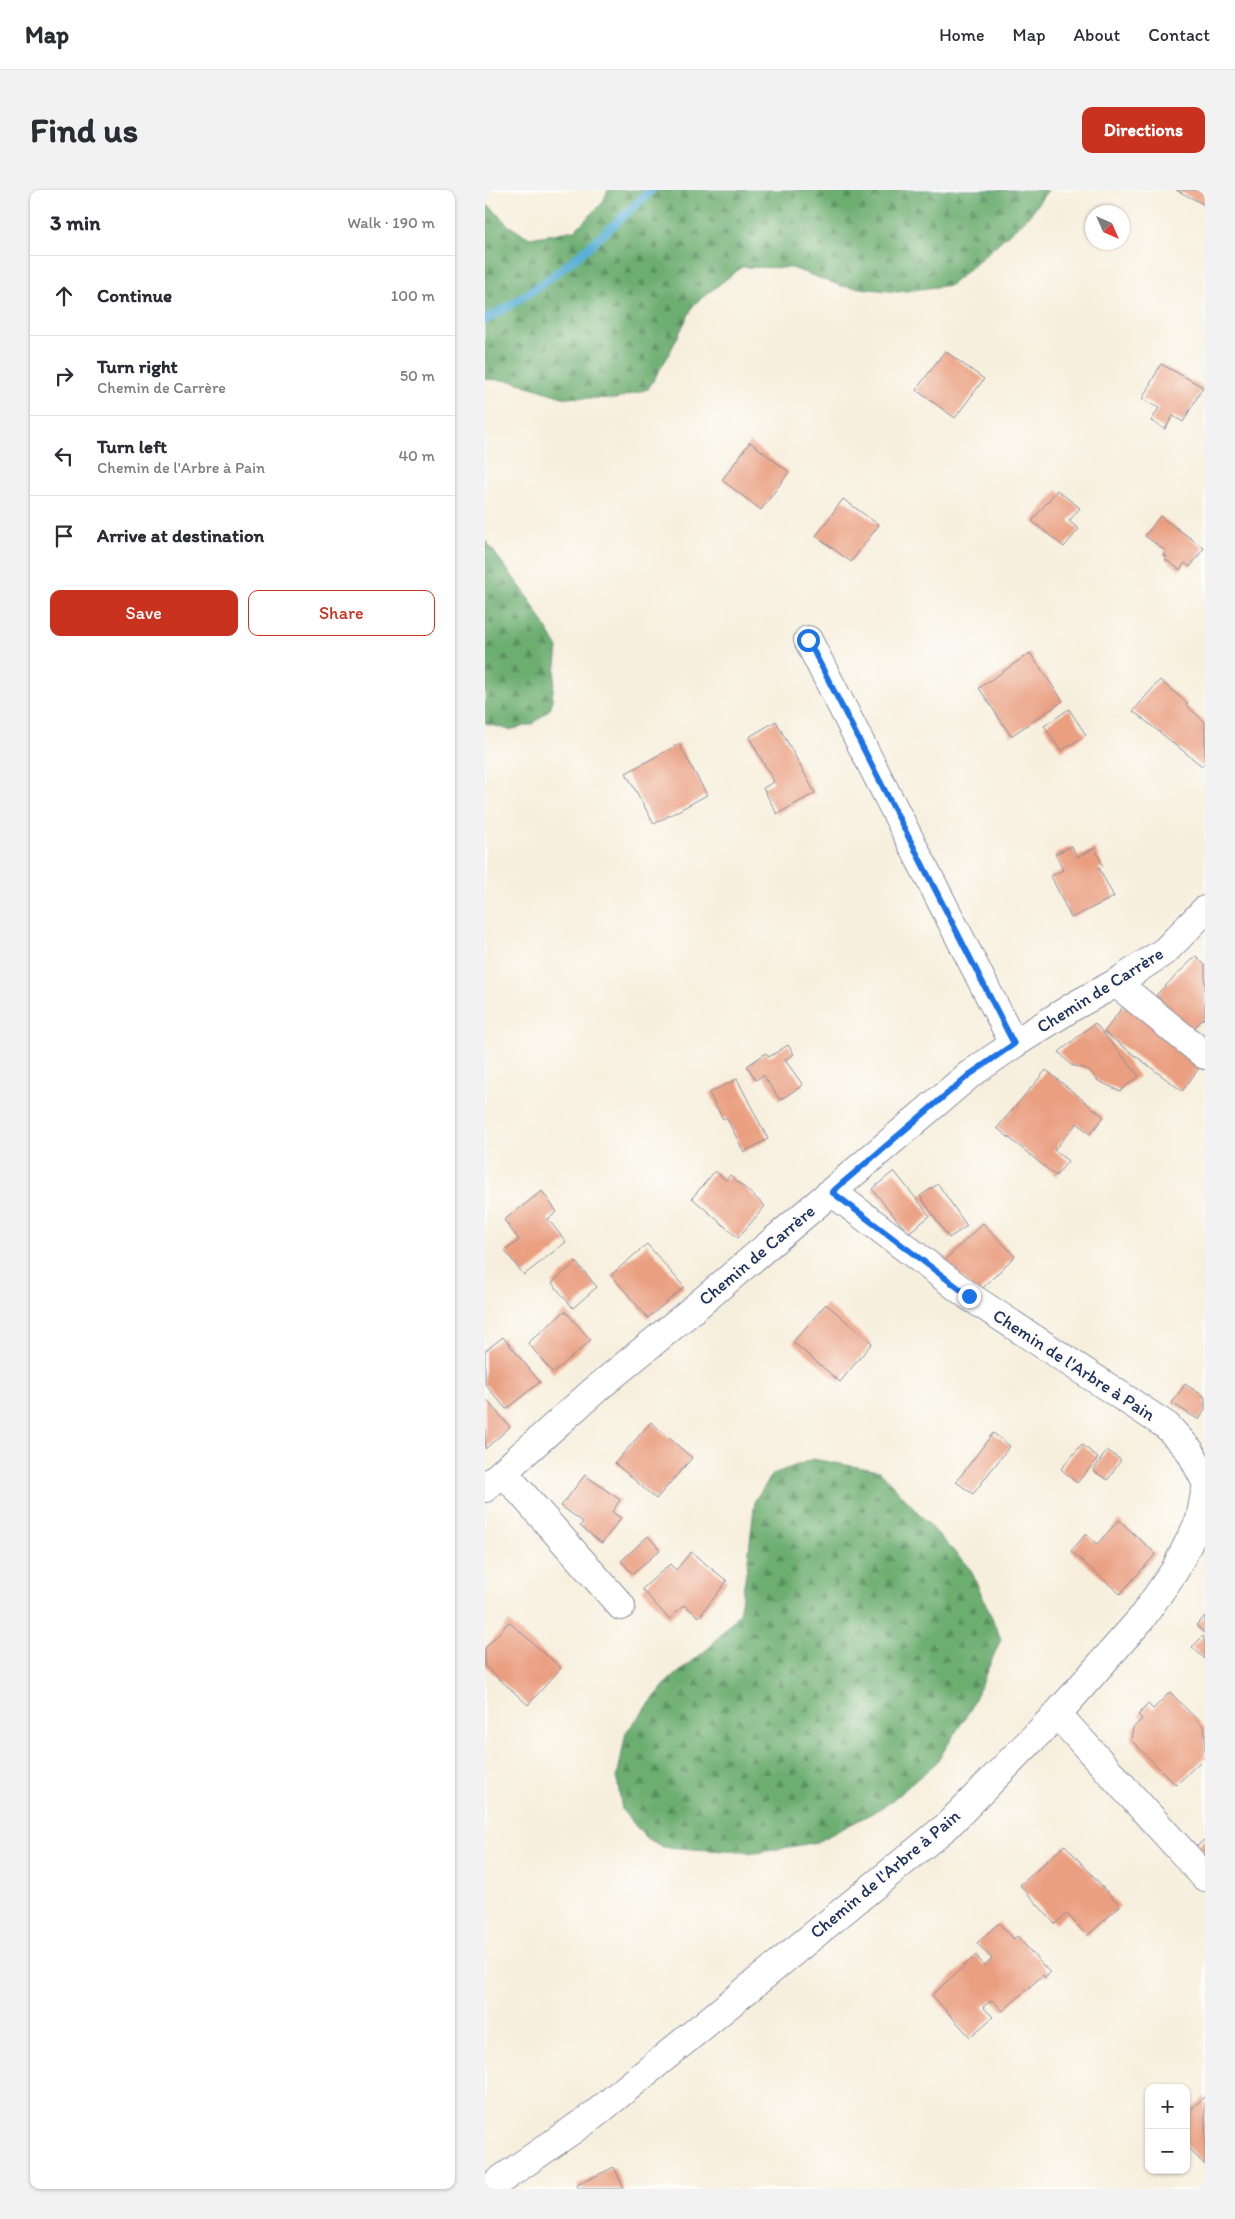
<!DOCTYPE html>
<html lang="en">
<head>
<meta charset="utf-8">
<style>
  :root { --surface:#fff; --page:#f2f2f3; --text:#2b2b33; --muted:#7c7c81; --line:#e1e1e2; --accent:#c8321e }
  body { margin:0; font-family:Itim,sans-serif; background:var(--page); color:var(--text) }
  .controls { position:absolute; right:15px; bottom:15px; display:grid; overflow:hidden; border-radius:10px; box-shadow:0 1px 4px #0004 }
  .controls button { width:45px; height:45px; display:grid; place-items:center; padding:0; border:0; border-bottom:1px solid var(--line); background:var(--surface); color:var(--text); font:25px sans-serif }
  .compass { position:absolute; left:600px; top:15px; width:45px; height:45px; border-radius:50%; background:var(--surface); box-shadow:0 1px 4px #0004; rotate:135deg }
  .stop { position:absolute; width:15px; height:15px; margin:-11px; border:4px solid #1a73e8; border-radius:50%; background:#fff }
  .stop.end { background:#1a73e8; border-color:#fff; box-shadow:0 1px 5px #0008 }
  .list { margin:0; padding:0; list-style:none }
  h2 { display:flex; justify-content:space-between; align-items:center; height:65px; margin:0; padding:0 20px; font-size:21px }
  h2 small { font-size:16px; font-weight:400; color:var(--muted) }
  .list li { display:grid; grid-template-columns:32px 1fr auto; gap:15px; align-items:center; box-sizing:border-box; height:80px; padding:0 20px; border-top:1px solid var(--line) }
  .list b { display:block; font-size:19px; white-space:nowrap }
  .list p { margin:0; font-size:16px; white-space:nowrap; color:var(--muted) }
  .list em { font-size:16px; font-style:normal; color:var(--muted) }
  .actions { display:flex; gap:10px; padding:15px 20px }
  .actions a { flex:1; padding:11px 0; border:1px solid var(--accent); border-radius:10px; text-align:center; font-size:18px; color:var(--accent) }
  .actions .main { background:var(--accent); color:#fff }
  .icon { flex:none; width:28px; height:28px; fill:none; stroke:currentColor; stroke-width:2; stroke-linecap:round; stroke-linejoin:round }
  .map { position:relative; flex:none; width:720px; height:1999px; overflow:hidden; border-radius:10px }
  header { display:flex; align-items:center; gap:30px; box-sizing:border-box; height:70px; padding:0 25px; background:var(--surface); border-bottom:1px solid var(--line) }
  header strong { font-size:24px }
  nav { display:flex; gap:28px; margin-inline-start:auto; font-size:18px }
  .intro { display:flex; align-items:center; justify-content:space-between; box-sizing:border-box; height:120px; padding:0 30px }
  h1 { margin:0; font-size:35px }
  .button { padding:12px 22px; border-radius:10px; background:var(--accent); color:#fff; font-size:18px; font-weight:700 }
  main { display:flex; gap:30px; padding:0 30px }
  aside { flex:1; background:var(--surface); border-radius:10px; box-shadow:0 1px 4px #0004 }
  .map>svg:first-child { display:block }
</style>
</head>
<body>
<header>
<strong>Map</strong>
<nav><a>Home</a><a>Map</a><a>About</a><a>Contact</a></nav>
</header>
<div class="intro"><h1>Find us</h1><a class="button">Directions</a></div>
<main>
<aside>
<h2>3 min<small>Walk · 190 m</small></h2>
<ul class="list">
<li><svg class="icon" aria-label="ahead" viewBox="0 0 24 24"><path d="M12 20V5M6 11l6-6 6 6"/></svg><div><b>Continue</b></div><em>100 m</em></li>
<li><svg class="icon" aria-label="right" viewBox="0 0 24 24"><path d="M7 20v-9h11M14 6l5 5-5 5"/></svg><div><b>Turn right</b><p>Chemin de Carrère</p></div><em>50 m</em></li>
<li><svg class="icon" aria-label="left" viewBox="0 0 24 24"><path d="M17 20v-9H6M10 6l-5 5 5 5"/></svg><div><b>Turn left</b><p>Chemin de l'Arbre à Pain</p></div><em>40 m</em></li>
<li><svg class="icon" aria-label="arrive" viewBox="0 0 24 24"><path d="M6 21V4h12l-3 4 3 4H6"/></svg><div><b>Arrive at destination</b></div></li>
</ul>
<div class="actions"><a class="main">Save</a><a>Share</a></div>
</aside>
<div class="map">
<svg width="720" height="1999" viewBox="0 0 720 1999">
  <defs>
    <pattern id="forest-firs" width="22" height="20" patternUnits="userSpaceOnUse" patternTransform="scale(1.25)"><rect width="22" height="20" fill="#6cad70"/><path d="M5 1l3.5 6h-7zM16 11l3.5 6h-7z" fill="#588d5f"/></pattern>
  </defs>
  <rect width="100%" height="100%" fill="#fdfcf7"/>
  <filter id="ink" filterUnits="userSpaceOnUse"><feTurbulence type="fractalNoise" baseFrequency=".02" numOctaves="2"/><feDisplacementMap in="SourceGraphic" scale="10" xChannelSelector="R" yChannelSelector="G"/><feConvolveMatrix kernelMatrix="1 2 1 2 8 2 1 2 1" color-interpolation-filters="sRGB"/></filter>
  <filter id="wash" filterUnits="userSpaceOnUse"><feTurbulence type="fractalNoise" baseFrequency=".0096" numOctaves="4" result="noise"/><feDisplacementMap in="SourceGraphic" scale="20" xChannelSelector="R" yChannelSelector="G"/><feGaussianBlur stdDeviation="1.12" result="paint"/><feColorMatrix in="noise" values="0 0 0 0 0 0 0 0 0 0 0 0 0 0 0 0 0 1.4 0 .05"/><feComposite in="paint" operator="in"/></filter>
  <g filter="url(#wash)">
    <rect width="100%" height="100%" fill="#f7efdd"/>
    <g fill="url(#forest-firs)" stroke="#446e67">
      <path d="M123,0H563L544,26L466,95L413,102L356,96L307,78L257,77L209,114L182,168L163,199L130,209L77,207L27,191L0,189V17L5,16L24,36L45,48L90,40L118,12Z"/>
      <path d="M0,350L43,407L73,458L66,518L48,534L24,540L0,533Z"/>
      <path d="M328,1269L395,1281L486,1380L516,1449L485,1520L451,1573L399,1617L332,1652L271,1663L178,1657L160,1647L137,1620L132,1588L141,1542L183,1491L226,1456L254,1423L262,1377L270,1310L288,1284Z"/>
    </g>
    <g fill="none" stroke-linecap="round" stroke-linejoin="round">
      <path stroke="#58afd5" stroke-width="9" d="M0,130C62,96 115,49 166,0"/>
    </g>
    <g id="blocks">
      <g fill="#ea9f81">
        <path d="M691,0H720V15Z"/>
        <path d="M460,161L499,189L470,228L431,200Z"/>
        <path d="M676,174L718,197L698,232L688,226L680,239L666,231L674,218L657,209Z"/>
        <path d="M265,252L304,282L276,320L237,290Z"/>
        <path d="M572,300L595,318L584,331L594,339L579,357L547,331Z"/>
        <path d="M358,309L394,335L366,372L331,346Z"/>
        <path d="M675,326L719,358L705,377L700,373L695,380L680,369L682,367L678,365L681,361L660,346Z"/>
        <path d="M545,463L578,511L526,546L494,498Z"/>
        <path d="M675,490L702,513L701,515L720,532V573L717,576L648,521Z"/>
        <path d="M584,519L601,545L576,561L559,536Z"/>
        <path d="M291,531L330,603L292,624L278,598L289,592L264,547Z"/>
        <path d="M194,554L222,605L169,634L141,583Z"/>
        <path d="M587,656L592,667L610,658L618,676L614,678L629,707L586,728L566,686L578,680L570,664Z"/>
        <path d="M711,766L720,775V827L706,841L671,805Z"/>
        <path d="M640,814L718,873L697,901L619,842Z"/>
        <path d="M610,833L654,886L635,901L613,891L604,880L586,875L574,862Z"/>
        <path d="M303,855L309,864L300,870L318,895L295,910L278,885L271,890L262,876L281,863L284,867Z"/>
        <path d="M561,880L619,927L605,944L592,933L569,960L583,971L571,986L512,938Z"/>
        <path d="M252,889L283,949L259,962L241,927L238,929L224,903Z"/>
        <path d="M230,981L241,990L245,985L280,1016L253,1048L207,1008Z"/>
        <path d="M409,981L445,1026L423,1043L387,999Z"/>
        <path d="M453,994L482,1036L464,1048L435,1006Z"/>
        <path d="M57,1001L72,1022L63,1029L81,1052L39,1085L20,1061L34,1050L19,1030Z"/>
        <path d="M498,1033L530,1066L493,1103L460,1070Z"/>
        <path d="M162,1054L199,1097L163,1128L126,1085Z"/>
        <path d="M91,1072L112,1097L88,1118L67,1093Z"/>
        <path d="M341,1114L387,1153L355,1192L308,1152Z"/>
        <path d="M80,1121L106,1150L68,1183L43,1153Z"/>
        <path d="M18,1147L55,1192L21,1219L0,1194V1161Z"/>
        <path d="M700,1194L720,1207V1220L714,1230L687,1213Z"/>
        <path d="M0,1208L25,1237L0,1259Z"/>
        <path d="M166,1232L207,1268L171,1309L130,1273Z"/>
        <path d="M508,1243L525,1256L488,1304L471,1292Z"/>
        <path d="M597,1254L613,1268L592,1293L576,1279Z"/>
        <path d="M622,1260L636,1270L623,1290L608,1281Z"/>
        <path d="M100,1285L135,1310L127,1322L136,1328L117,1353L95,1336L98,1332L76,1316Z"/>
        <path d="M634,1330L671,1364L635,1404L586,1361L601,1344L612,1354Z"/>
        <path d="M163,1346L175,1360L148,1384L136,1371Z"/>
        <path d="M206,1362L242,1391L214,1427L199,1415L184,1429L157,1399L185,1374L191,1380Z"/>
        <path d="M720,1426V1443L711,1435Z"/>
        <path d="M24,1432L76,1478L43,1515L0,1476V1458Z"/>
        <path d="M718,1446L720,1449V1469L707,1457Z"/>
        <path d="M685,1502L720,1538V1567L691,1595L646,1550L648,1538L657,1529L653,1525L663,1514L668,1519Z"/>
        <path d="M720,1649V1669L710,1658Z"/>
        <path d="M580,1655L635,1716L602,1746L582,1724L570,1734L535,1695Z"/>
        <path d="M514,1733L529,1749L532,1746L565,1783L560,1788L558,1785L518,1821L507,1810L498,1817L508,1827L485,1847L447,1805L491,1765L499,1776L507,1769L492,1753Z"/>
        <path d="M720,1906V1975L701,1956V1924Z"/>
        <path d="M129,1977L139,1999H94L92,1995Z"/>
      </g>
    </g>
  </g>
  <g filter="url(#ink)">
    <use href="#blocks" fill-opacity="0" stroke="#898f9e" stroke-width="1"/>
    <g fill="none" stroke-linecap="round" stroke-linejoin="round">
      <defs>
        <g id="minor">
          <path d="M323,450L529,854"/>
          <path d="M631,793L720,865"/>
          <path d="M347,1002L484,1106L682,1236L705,1261L720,1290"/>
          <path d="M18,1282L136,1416"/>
          <path d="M0,1298L110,1200L200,1126L484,885L529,854L589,816L631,793L680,761L720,720"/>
          <path d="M572,1524L720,1687"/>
          <path d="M5,1999L14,1991L109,1925L462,1636L572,1524L656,1429L690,1380L715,1330L720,1303"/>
        </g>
      </defs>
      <use href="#minor" stroke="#898f9e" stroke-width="30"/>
      <use href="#minor" stroke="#fff" stroke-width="28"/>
    </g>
  </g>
  <g fill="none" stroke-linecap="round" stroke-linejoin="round" filter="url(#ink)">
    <path stroke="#1a73e8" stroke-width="6" d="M323,450L529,854L484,885L347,1002L484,1106"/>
  </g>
  <g text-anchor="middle" stroke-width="4" stroke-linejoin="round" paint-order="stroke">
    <g font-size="18" fill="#1b2f5e" stroke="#fdfcf7">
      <text transform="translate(615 800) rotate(-32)" y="6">Chemin de Carrère</text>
      <text transform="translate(272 1065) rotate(-40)" y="6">Chemin de Carrère</text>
      <text transform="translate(589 1175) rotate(33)" y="6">Chemin de l'Arbre à Pain</text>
      <text transform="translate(400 1684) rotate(-40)" y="6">Chemin de l'Arbre à Pain</text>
    </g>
  </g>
</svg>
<div class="controls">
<button>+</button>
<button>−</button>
</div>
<svg class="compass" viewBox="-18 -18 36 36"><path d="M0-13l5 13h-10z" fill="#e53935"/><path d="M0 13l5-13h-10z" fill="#7c7c81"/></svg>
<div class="stop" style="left:323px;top:450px"></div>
<div class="stop end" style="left:484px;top:1106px"></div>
</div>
</main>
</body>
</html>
